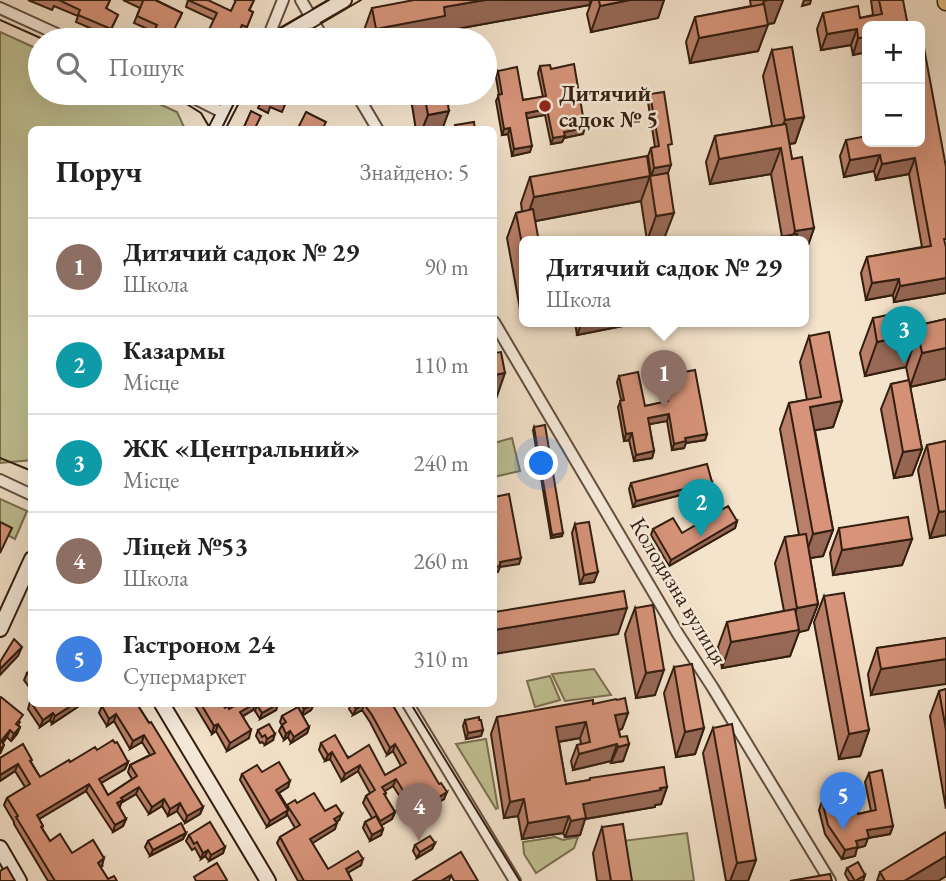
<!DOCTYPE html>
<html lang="uk">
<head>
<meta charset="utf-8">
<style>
  :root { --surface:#fff; --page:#f2f2f2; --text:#222; --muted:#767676; --line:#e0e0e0; --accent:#8f2418 }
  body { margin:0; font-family:"EB Garamond",serif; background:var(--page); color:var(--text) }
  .controls { position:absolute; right:21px; top:21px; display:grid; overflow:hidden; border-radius:10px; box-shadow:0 7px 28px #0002 }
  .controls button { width:63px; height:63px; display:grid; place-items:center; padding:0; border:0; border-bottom:2px solid var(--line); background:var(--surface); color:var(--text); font:35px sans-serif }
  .you { position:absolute; left:542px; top:464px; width:24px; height:24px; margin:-18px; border:5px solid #fff; border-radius:50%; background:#1a73e8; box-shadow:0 0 0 10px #1a73e833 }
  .badge { display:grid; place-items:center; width:46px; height:46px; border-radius:50%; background:var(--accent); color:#fff; font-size:23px; font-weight:700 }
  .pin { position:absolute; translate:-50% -58px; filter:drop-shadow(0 2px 4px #0008) }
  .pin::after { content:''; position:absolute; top:37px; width:24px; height:21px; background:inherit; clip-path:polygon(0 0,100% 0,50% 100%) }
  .popup { position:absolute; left:519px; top:236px; width:290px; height:91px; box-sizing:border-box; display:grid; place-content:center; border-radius:10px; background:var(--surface); filter:drop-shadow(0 2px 5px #0005); font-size:23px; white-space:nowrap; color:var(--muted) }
  .popup b { font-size:26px; color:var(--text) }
  .popup::after { content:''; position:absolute; left:50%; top:100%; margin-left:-14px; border:14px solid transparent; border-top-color:var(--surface) }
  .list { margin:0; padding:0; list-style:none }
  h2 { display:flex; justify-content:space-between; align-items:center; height:91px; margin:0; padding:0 28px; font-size:30px }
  h2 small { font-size:23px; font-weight:400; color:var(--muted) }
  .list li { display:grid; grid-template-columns:46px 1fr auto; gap:21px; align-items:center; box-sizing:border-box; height:98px; padding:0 28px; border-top:2px solid var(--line) }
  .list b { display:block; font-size:26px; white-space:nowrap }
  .list p { margin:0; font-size:23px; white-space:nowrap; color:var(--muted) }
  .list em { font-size:23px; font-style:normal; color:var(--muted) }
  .icon { flex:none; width:38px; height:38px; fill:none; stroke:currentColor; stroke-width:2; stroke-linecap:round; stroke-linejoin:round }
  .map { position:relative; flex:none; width:946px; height:881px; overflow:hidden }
  .search { position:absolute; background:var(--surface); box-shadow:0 7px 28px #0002; left:28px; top:28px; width:469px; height:77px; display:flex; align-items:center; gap:18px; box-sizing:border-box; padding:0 24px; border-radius:38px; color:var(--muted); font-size:26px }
  .panel { position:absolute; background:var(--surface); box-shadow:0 7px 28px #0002; left:28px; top:126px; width:469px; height:581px; border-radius:10px }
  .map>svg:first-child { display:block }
</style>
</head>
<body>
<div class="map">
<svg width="946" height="881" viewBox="0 0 946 881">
  <rect width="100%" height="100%" fill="#f5e4cc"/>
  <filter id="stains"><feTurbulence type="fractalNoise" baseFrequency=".00286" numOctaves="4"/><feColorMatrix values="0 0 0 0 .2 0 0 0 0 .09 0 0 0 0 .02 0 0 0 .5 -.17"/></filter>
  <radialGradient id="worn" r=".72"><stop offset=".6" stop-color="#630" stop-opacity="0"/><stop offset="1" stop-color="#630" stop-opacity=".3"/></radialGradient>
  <g fill="#c1c294" stroke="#7a7052" stroke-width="2">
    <path d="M0,32L40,50V93H135L177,112L185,129L32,130V460L0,463Z"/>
    <path d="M512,438L520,471L494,477V443Z"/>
    <path d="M0,499L27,511L15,539L0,531Z"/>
    <path d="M594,669L611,695L565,701L552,674Z"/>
    <path d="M550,676L560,700L535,707L527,681Z"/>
    <path d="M486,739L498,808L496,809L456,744Z"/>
    <path d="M687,833L694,881H629L622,841Z"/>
    <path d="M555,837L563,840L578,837L574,848L536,873L524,854L523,842Z"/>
  </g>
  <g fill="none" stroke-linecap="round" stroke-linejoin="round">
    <defs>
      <g id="street">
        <path d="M301,0L324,40"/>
        <path d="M0,8L70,40"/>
        <path d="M267,40L283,0"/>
        <path d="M184,93L224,113"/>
        <path d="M356,93L378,130"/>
        <path d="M494,322L678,634L713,688L830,881"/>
        <path d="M0,480L32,495"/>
        <path d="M408,704L515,881"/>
      </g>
      <g id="secondary">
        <path d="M275,40L344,0"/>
        <path d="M216,130L235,93"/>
        <path d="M0,629L32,559"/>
        <path d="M162,704L268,881"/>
        <path d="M0,848L19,881"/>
      </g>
      <path id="primary" d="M946,0V2"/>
    </defs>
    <use href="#street" stroke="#64503f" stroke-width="14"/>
    <use href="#secondary" stroke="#331e10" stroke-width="18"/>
    <use href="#primary" stroke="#331e10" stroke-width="19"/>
    <use href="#street" stroke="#f8edde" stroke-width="10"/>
    <use href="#secondary" stroke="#f8edde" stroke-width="14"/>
    <use href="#primary" stroke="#eac286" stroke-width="16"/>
    <g stroke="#331e10" stroke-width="2">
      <path d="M0,20L45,40"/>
      <path d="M263,40L269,35L329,0"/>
      <path d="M293,40L361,0"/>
      <path d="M165,93C187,99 210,108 230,93"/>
      <path d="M182,101L201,113L211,130"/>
      <path d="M221,130L239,93"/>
      <path d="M0,458L32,471"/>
      <path d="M411,704L520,881"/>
    </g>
  </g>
  <g fill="#b97f69" stroke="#331e10" stroke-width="2">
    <path d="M28,0H110L106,9L118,15L108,36L76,22L78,16L54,6L52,10Z"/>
    <path d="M123,0H156L182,13L179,20L154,32L134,23L140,8Z"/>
    <path d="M188,0L231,11L236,1L234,0H254L249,11L253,12L244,34L186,7Z"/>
    <path d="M592,0H664L658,18L591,32L587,14Z"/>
    <path d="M750,0H783L774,23L767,24L758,51L690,63L686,42L695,17L751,6Z"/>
    <path d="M871,0H903L867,26V52L853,55L851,45L821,50L817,29L823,13L860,18L873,15Z"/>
    <path d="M589,5L440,32L437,40H364L363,33L372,8Z"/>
    <path d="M772,50L804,117L795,143L789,144L792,159L814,228L805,254L782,237L771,174L710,184L706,162L715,136L772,126L763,76Z"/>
    <path d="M540,66L551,69L583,134L564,138L562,142L551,144L545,115L527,118L530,152L512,156L508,134L502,135L496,101L499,95L496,77L498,71L523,100L543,97L538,73Z"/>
    <path d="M264,93H290L282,112L270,107L268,113L258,108Z"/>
    <path d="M410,93H446L442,130H416Z"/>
    <path d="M650,94L669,152L664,239L647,241L641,201L536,221L524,242V308L520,309L507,238L516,213L522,211L521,203L530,177L651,175L648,156L651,148L655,147L648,102Z"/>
    <path d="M846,140L920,142L946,293L894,302L893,295L866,300L861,273L867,257L922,247L909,174L876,180L874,171L844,177L840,156Z"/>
    <path d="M873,318L915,326L946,319V379L910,387L922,449L912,475L894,478L881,409L891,384L909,381L906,367L865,376L860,353Z"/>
    <path d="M575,322H643L577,335Z"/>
    <path d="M809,336L842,401L833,427L815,430L833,530L823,556L810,558L818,604L808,630L799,632L790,656L722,668L718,647L727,622L784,611L775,563L785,537L799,535L780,429L789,403L807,400L800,362Z"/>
    <path d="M662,372L673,374L707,434L705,440L686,443L684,448L672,450L667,421L649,424L654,451L652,458L634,461L629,440L624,441L618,407L621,400L617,382L619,376L645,406L664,402L660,378Z"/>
    <path d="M534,427L562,536L551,538L533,430Z"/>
    <path d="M946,441V535L930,538L918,470L927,445Z"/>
    <path d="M631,483L709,488L633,507L629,489Z"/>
    <path d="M737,521L735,528L669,566L651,535L653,529L682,533Z"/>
    <path d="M575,524L594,582L580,584L572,533Z"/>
    <path d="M839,528L912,539L902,565L833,575L830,553Z"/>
    <path d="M824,596L869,730L860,756L839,759L814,622Z"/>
    <path d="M635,608L655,695L636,698L625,634Z"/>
    <path d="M946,638L871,695L868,674L877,648Z"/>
    <path d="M674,667L704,728L695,754L676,757L664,693Z"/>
    <path d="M32,670V691L24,680L27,673Z"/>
    <path d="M946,689V809L930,716L939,691Z"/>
    <path d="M0,698L20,722L18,725L20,727L17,734L11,741L7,737L3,743L4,745L0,754Z"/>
    <path d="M30,702L82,704L52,724L50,720L40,727L28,709Z"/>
    <path d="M105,704H137L203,807L200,814L185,823L177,811L168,816L162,806L149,814L136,794L121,803L119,807L126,819L123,826L113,832L86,791L39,819L43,826L42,828L50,841L72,853L102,866L100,867L108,879L117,881H48L14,824V822L4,805L7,798L25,787L15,771L0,781V758L31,762L40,777L97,750L128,762L125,769L101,783L108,795L132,779L128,772L130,765L150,755L142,742L130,749L114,721L107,726L99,713L102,706Z"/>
    <path d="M194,704H222L225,708L253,710L243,716L249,738L227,751L216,731L212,734Z"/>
    <path d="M278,704L276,710L260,719L255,711L257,705Z"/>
    <path d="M294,704H314L311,710L302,715L309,727L307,733L291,743L288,737L284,740L279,731L282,725L280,722L282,716L297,708Z"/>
    <path d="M351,704H392L444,799L410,820L404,810L406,806L393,786L384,791L386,793L385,796L395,812L392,819L381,825L383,829L381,835L370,841L363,828L365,822L372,818L363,803L366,796L370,793L358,771L342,781L330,759L325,761L319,750L321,743L385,775L401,766L393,751L387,755L370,722L362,710L353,715L349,709Z"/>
    <path d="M593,704L628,713L622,729L619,730L620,737L629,744L623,761L611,763V761L573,770L571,761L577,745L581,744L580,738L559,742L566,784L589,780L590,778L667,787L661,804L655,805V807L585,819L580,835L565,837L563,833L522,839L518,816L504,818L491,734L497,717Z"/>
    <path d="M465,720L483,730L481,736L466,739L463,726Z"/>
    <path d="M713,728L756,860L748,881H726L703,753Z"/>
    <path d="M258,730L273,740L265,745L262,742L260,743L256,736Z"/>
    <path d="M262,772L288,787L279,793L287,806V805L297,803L325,811L339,820L336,822L335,829L312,843L328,869L361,865L348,872L352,881H298L277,843L280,837L295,828L287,814L286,816L267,827L240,780L242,774Z"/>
    <path d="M869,773L893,826L890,834L868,838L865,846L857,848L855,856L842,859L825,834L819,810L822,801L841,796L844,789L858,814L871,811L865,782Z"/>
    <path d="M602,827L632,881H597L593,853Z"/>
    <path d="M186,833L183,839L150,856L145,847L148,841Z"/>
    <path d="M189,835L225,847L223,853L209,861L205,856L201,859L195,848L192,850L186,841Z"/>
    <path d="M435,843L432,849L417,858L413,851L415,845Z"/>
    <path d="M847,868L865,875L863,881H849L845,874Z"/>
    <path d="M880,872L946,876L938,881H877Z"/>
  </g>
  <g fill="#966855" stroke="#331e10" stroke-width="2">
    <path d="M485,0H591L589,5L440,32L437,40H372L376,29L444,7Z"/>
    <path d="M630,0H664L658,18L591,32L600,6Z"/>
    <path d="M768,0H783L774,23L754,26L764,1Z"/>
    <path d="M804,0H811L810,4L802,6Z"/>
    <path d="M768,25L758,51L690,63L699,38Z"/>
    <path d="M857,29L851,45L821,50L827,34Z"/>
    <path d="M867,37V52L853,55L858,38Z"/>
    <path d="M547,109L545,115L524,119L526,113Z"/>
    <path d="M449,111L442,130H422L428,115Z"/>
    <path d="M804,117L795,143L775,146L785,120Z"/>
    <path d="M510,128L508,134L502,135L504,129Z"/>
    <path d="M585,128L583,134L564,138L562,142L551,144L553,138L564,132Z"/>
    <path d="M532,146L530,152L512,156L514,149Z"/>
    <path d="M781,148L771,174L710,184L719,159Z"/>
    <path d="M880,155L874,171L844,177L850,160Z"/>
    <path d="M915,158L909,174L876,180L882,164Z"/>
    <path d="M671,165L668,173L651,177L654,168Z"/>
    <path d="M650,176L641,201L525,223L534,197Z"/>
    <path d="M674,213L664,239L647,241L656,216Z"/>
    <path d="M814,228L805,254H804V242H791L795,231Z"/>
    <path d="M946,278V293L894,302L900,286Z"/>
    <path d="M899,279L893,295L866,300L872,283Z"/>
    <path d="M524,297V308L520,309Z"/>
    <path d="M582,322H643L577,335Z"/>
    <path d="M918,333L906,367L865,376L877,342Z"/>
    <path d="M946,348V379L910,387L922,353Z"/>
    <path d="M505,373L496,399H494V375Z"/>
    <path d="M842,401L833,427L801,433L810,407Z"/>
    <path d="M669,414L667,421L646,425L648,418Z"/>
    <path d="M632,433L629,440L624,441L626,434Z"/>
    <path d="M707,434L705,440L686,443L684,448L672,450L674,444L685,438Z"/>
    <path d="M922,449L912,475L894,478L903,452Z"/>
    <path d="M654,451L652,458L634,461L636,455Z"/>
    <path d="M712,482L709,488L633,507L636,501Z"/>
    <path d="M946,511V535L930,538L939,512Z"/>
    <path d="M737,521L735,528L669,566L671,560Z"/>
    <path d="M833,530L823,556L804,559L813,534Z"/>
    <path d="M563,533L562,536L551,538L552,535Z"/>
    <path d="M912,539L902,565L833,575L842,550Z"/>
    <path d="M521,558L519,564L500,567L498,572L494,573V567L500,562Z"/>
    <path d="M598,572L594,582L580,584L584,575Z"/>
    <path d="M818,604L808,630L799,632L790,656L722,668L731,642L788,632L797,608Z"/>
    <path d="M627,608L618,634L494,654V630Z"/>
    <path d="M22,647L18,656L0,675V669Z"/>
    <path d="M946,659V684L871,695L881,669Z"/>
    <path d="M664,670L655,695L636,698L646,673Z"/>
    <path d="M74,704H82L52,724L55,716Z"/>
    <path d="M254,704H255L253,710L238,719L240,712Z"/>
    <path d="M278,704L276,710L260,719L262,713Z"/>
    <path d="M314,704L311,710L302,716L304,709Z"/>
    <path d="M364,704L362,710L353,715L356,709Z"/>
    <path d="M53,713L50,720L40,727L43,720Z"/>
    <path d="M628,713L622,729L609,732L615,715Z"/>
    <path d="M116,714L114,721L107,726L109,719Z"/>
    <path d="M586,722L580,738L550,743L556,727Z"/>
    <path d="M218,724L216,731L212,734L214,726Z"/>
    <path d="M20,727L17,734L11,741L14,734Z"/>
    <path d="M309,727L307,733L291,743L294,737Z"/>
    <path d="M704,728L695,754L676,757L685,732Z"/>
    <path d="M10,730L7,737L0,746L1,741Z"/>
    <path d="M251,730L249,738L227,751L230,743Z"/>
    <path d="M483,730L481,736L466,739L468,733Z"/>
    <path d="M869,730L860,756L839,759L849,734Z"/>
    <path d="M290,731L288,737L284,740L286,734Z"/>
    <path d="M275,734L273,740L265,745L267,739Z"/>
    <path d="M144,735L142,742L130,749L133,741Z"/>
    <path d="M395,744L393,751L387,755L390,748Z"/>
    <path d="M617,744L611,761L573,770L579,754Z"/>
    <path d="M629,744L623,761L611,763L618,747Z"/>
    <path d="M332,752L330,759L325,761L328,755Z"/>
    <path d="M128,762L125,769L96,786L99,779Z"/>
    <path d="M18,764L15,771L0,781V775Z"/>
    <path d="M360,765L358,771L342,781L345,774Z"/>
    <path d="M396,779L393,786L380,794L382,787Z"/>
    <path d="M290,781L288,787L274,796L276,790Z"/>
    <path d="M89,784L86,791L34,822L37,815Z"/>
    <path d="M139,787L136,794L121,803L120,807L114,810L117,803L121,798Z"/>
    <path d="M667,787L661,804L655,805V807L585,819L580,835L565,837L571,821L583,804Z"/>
    <path d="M447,792L444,799L410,820L413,813Z"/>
    <path d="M164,799L162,806L149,814L152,807Z"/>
    <path d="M524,799L518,816L504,818L510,802Z"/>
    <path d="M180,803L177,811L168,816L170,809Z"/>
    <path d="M203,807L200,814L185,823L187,816Z"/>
    <path d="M288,810L286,816L267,827L270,821Z"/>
    <path d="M395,812L392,819L377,828L380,821Z"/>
    <path d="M342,814L339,820L332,825L334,819Z"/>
    <path d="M569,816L563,833L522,839L528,823Z"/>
    <path d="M126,819L123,826L113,832L115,825Z"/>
    <path d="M337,823L335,829L308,846L310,839Z"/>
    <path d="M893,826L890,834L868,838L865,846L857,848L855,856L842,859L845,850L867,830Z"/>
    <path d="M383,829L381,835L370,841L372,835Z"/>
    <path d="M186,833L183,839L150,856L153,850Z"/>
    <path d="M435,843L432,849L417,858L420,852Z"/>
    <path d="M225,847L223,853L209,861L211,855Z"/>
    <path d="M208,850L205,856L201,859L203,853Z"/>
    <path d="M946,856V876L938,881H904Z"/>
    <path d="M104,858L102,866L95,870L98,863Z"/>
    <path d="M363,859L361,865L344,875L346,869Z"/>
    <path d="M756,860L748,881H730L737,863Z"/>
    <path d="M451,875L449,881H441Z"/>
    <path d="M865,875L863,881H855Z"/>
  </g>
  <g fill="#d7947a" stroke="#331e10" stroke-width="2">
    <path d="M59,0H110L106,8L118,15L111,29L78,15L80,10Z"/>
    <path d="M141,0H155L182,13L172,34L181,38L180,40H150L157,25L137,16L143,1Z"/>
    <path d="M188,0H208L231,11L236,0H254L249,10L253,12L247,27L242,25L235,40H204L217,13Z"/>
    <path d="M414,0H485L444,7L445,16L376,29L372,8Z"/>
    <path d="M599,0H630L600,6Z"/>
    <path d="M879,0H903L908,26H867V37L858,38L857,29L827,34L823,13L858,6L860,18L882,14Z"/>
    <path d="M764,4L768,25L699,38L695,17Z"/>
    <path d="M920,37H922L946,167V239H944L946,247V278L900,286L899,279L872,283L867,257L931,246L915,158L882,164L880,155L850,160L846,140L867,136V142H920Z"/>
    <path d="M792,47L804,117L785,120L772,50Z"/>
    <path d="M574,64L585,128L564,132L565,136L553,138L547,109L526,113L532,146L514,149L510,128L504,129L498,95L502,94L498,71L517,67L523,100L546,96L540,66L550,65L551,69Z"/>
    <path d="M664,92L672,144L668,145L671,165L654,168L651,148L659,146L650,94Z"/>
    <path d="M264,93H289L285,103L274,98L271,104L261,99Z"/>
    <path d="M424,93H446L449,111L428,115Z"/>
    <path d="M251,111L261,116L254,130H248L244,127Z"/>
    <path d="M306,112L326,122L322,130H297Z"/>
    <path d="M474,122L475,130H456L455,125Z"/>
    <path d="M786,124L792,159L802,157L814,228L795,231L781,148L719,159L715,136Z"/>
    <path d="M647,156L650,176L534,197L530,177Z"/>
    <path d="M668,173L674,213L656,216L650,176Z"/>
    <path d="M533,209L539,242H524V255L516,213Z"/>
    <path d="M797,234L798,242H750Z"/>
    <path d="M912,310L915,326L946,319V348L922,353L918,333L877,342L873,318Z"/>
    <path d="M829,332L842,401L810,407L833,530L813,534L789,403L821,397L809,336Z"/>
    <path d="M501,352L505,373L494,375V353Z"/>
    <path d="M672,370L673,374L695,370L707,434L685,438L686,441L674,444L669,414L648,418L654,451L636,455L632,433L626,434L620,401L624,400L619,376L638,372L645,406L668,401L662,372Z"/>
    <path d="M909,380L922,449L903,452L891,384Z"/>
    <path d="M545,425L563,533L552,535L534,427Z"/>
    <path d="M946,441V511L939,512L927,445Z"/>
    <path d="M707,464L712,482L636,501L631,483Z"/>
    <path d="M509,494L521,558L500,562V566L494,567V497Z"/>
    <path d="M728,506L737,521L671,560L653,529L673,518L682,533Z"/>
    <path d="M908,517L912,539L842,550L839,528Z"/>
    <path d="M0,522L12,528L0,553Z"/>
    <path d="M589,522L598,572L584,575L575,524Z"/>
    <path d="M806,534L818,604L797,608L785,537Z"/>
    <path d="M624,591L627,608L494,630V612Z"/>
    <path d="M844,593L869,730L849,734L824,596Z"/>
    <path d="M653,605L664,670L646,673L635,608Z"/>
    <path d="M795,609L799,630L731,642L727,622Z"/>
    <path d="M946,638V659L881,669L877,648Z"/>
    <path d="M14,639L22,647L0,669V662Z"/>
    <path d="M692,664L704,728L685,732L674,667Z"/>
    <path d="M32,670V680L27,673Z"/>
    <path d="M946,689V730L939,691Z"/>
    <path d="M1,697L23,715L16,724L20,727L14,734L10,730L1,741L4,745L0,750V698Z"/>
    <path d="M625,698L628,713L615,715L620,737L627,736L629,744L618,747L617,744L579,754L577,745L590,742L586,722L556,727L566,784L590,780V778L664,767L667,787L660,788L661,790L583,804L586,818L571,821L569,816L528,823L524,799L510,802L497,717L593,700V704L616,699L617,700Z"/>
    <path d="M32,704H74L55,716L53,713L43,720Z"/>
    <path d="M106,704H137L149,723L151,722L203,807L187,816L180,803L170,809L164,799L152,807L139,787L121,798L123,800L117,803L126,819L115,825L89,784L37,815L43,826L41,827L50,841L60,834L72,853L93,840L104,858L98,863L108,879L114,876L117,881H55L16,817L18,816L7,798L30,784L18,764L0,775V758L23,744L32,760L30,761L40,777L69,760L70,762L95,747L97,750L113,740L115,743L117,742L128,762L99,779L108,795L137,776L130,765L155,753L144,735L133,741L116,714L109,719L102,706Z"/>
    <path d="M201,704H222L225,708L228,706L229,709L238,704H254L240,712L251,730L230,743L218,724L214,726Z"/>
    <path d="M260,704H278L262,713L257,705Z"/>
    <path d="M301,704H313L304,709Z"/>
    <path d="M353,704H364L356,709Z"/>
    <path d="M364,704H392L439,784L441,783L447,792L413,813L407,803L410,802L396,779L382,787L386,793L384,794L395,812L380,821L366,796L375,790L360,765L345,774L332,752L328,755L321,743L335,735L348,758L369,745L385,775L406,763L395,744L390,748L372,715Z"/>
    <path d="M298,707L309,727L294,737L290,731L286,734L282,725L286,722L282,716Z"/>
    <path d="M479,717V720H481L483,730L468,733L465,720Z"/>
    <path d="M269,724L275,734L267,739L265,735L262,737L258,730Z"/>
    <path d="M732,724L756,860L737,863L713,728Z"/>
    <path d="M279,762L290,781L276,790L288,810L270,821L242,774L257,765L262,772Z"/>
    <path d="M882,770L893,826L867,830L869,838L856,841L858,847L845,850L828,825L822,801L845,795L844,789L853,787L858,814L876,810L869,773Z"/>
    <path d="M314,793L325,811L336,805L342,814L334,819L337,823L310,839L328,869L358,851L363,859L346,869L352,881H304L280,837L300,825L287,805L295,800L297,803Z"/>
    <path d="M376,816L383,829L372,835L365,822Z"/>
    <path d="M210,822L225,847L211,855L208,850L203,853L197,842L194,844L189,835Z"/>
    <path d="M181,823L186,833L153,850L148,841Z"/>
    <path d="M623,824L632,881H611L602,827Z"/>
    <path d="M946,832V856L904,881H885L880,872Z"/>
    <path d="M430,836L435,843L420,852L415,845Z"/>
    <path d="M461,852L478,881H454L451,875L441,881H413Z"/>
    <path d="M858,862L865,875L855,881L847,868Z"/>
    <path d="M217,863L227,880L225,881H196L194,877Z"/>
    <path d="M7,867L15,881H0V871Z"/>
    <path d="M830,874L832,881H790Z"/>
  </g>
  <circle fill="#8f2418" stroke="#f8edde" stroke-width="2.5" cx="545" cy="106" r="7"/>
  <g text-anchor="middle" stroke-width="5" stroke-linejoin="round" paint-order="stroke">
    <g font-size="23" font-weight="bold" fill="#331e10" stroke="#f8edde" text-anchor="start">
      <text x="559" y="101">Дитячий<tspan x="559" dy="26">садок № 5</tspan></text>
    </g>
    <g font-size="23" fill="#331e10" stroke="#f8edde">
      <text transform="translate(679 591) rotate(59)" y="8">Колодязна вулиця</text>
    </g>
  </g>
  <rect width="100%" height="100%" filter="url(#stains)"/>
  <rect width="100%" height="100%" fill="url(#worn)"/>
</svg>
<div class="controls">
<button>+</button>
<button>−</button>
</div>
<div class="you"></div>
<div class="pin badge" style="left:664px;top:408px;background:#8d6e63">1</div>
<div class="popup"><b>Дитячий садок № 29</b>Школа</div>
<div class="pin badge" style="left:701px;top:537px;background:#0f9aa8">2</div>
<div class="pin badge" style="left:904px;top:364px;background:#0f9aa8">3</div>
<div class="pin badge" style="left:419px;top:841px;background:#8d6e63">4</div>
<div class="pin badge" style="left:843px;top:830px;background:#3f7fe0">5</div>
<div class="search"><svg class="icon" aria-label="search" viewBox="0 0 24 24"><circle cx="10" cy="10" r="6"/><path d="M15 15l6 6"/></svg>Пошук</div>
<section class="panel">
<h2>Поруч<small>Знайдено: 5</small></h2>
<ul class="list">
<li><span class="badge" style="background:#8d6e63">1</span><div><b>Дитячий садок № 29</b><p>Школа</p></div><em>90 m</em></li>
<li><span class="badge" style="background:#0f9aa8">2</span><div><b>Казармы</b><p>Місце</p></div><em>110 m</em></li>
<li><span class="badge" style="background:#0f9aa8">3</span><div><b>ЖК «Центральний»</b><p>Місце</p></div><em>240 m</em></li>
<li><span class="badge" style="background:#8d6e63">4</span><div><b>Ліцей №53</b><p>Школа</p></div><em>260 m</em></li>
<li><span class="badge" style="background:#3f7fe0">5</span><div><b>Гастроном 24</b><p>Супермаркет</p></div><em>310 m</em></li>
</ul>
</section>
</div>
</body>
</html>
